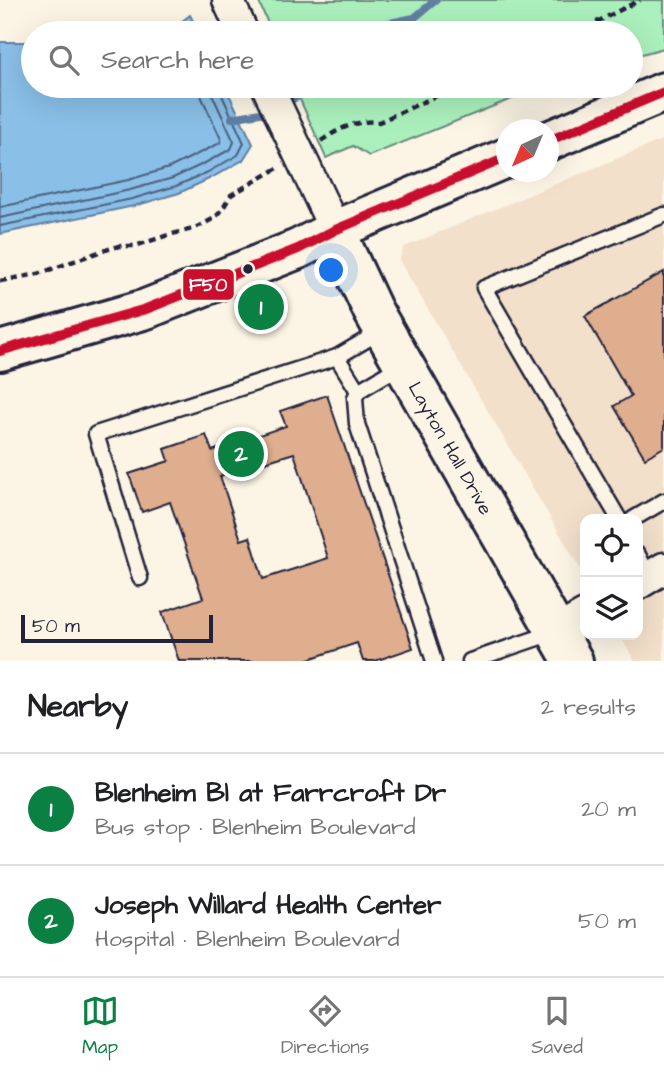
<!DOCTYPE html>
<html lang="en">
<head>
<meta charset="utf-8">
<style>
  :root { --surface:#fff; --page:#f6f6f6; --text:#202124; --muted:#757577; --line:#e0e0e0; --accent:#0b8043 }
  body { margin:0; font-family:"Architects Daughter",sans-serif; background:var(--page); color:var(--text) }
  .controls { position:absolute; right:21px; bottom:21px; display:grid; overflow:hidden; border-radius:14px; box-shadow:0 7px 28px #0002 }
  .controls button { width:63px; height:63px; display:grid; place-items:center; padding:0; border:0; border-bottom:2px solid var(--line); background:var(--surface); color:var(--text); font:35px sans-serif }
  .compass { position:absolute; left:496px; top:119px; width:63px; height:63px; border-radius:50%; background:var(--surface); box-shadow:0 7px 28px #0002; rotate:224deg }
  .scale { position:absolute; left:21px; bottom:18px; width:192px; box-sizing:border-box; padding-left:7px; border:4px solid #22223b; border-top:0; font-size:19px; line-height:24px; white-space:nowrap; color:#22223b; -webkit-text-stroke:5px #fcf5e5; paint-order:stroke }
  .you { position:absolute; left:332px; top:271px; width:24px; height:24px; margin:-18px; border:5px solid #fff; border-radius:50%; background:#1a73e8; box-shadow:0 0 0 10px #1a73e833 }
  .badge { display:grid; place-items:center; width:46px; height:46px; border-radius:50%; background:var(--accent); color:#fff; font-size:23px; font-weight:700 }
  .pin { position:absolute; translate:-50% -50%; border:4px solid #fff; box-shadow:0 2px 7px #0006 }
  .list { margin:0; padding:0; list-style:none }
  h2 { display:flex; justify-content:space-between; align-items:center; height:91px; margin:0; padding:0 28px; font-size:30px }
  h2 small { font-size:23px; font-weight:400; color:var(--muted) }
  .list li { display:grid; grid-template-columns:46px 1fr auto; gap:21px; align-items:center; box-sizing:border-box; height:112px; padding:0 28px; border-top:2px solid var(--line) }
  .list b { display:block; font-size:26px; white-space:nowrap }
  .list p { margin:0; font-size:23px; white-space:nowrap; color:var(--muted) }
  .list em { font-size:23px; font-style:normal; color:var(--muted) }
  .icon { flex:none; width:38px; height:38px; fill:none; stroke:currentColor; stroke-width:2; stroke-linecap:round; stroke-linejoin:round }
  .map { position:relative; flex:none; width:664px; height:661px; overflow:hidden }
  .search { position:absolute; background:var(--surface); box-shadow:0 7px 28px #0002; left:21px; right:21px; top:21px; height:77px; display:flex; align-items:center; gap:18px; box-sizing:border-box; padding:0 24px; border-radius:38px; color:var(--muted); font-size:26px }
  .sheet { height:315px; background:var(--surface) }
  nav { display:flex; justify-content:space-around; align-items:center; box-sizing:border-box; height:98px; border-top:2px solid var(--line); background:var(--surface); font-size:19px; color:var(--muted) }
  nav a { display:grid; justify-items:center; gap:4px }
  nav .on { color:var(--accent) }
  .map>svg:first-child { display:block }
</style>
</head>
<body>
<div class="map">
<svg width="664" height="661" viewBox="0 0 664 661">
  <rect width="100%" height="100%" fill="#fcf5e5"/>
  <filter id="ink" filterUnits="userSpaceOnUse"><feTurbulence type="fractalNoise" baseFrequency=".0143" numOctaves="2"/><feDisplacementMap in="SourceGraphic" scale="14" xChannelSelector="R" yChannelSelector="G"/><feConvolveMatrix kernelMatrix="1 2 1 2 8 2 1 2 1" color-interpolation-filters="sRGB"/></filter>
  <g filter="url(#ink)">
    <path fill="#f3e0cb" d="M664,139V661H635L619,635H638V519H585V577L399,260L404,247Z"/>
    <g fill="#abf0bc" stroke="#66897c" stroke-width="2">
      <path d="M258,0H664V48L631,57V33H272Z"/>
      <path d="M294,86H544L369,156L353,146L326,158Z"/>
    </g>
    <g fill="#8abfe7" stroke="#6080a2" stroke-width="2">
      <path d="M190,15L199,33H122L127,31L177,25Z"/>
      <path d="M0,42H33V86H225L253,144L243,160L211,178L179,193L134,206L0,234Z"/>
    </g>
    <g fill="none" stroke-linecap="round" stroke-linejoin="round">
      <g stroke="#4c6180" stroke-width="2">
        <path d="M0,207L128,180L169,168L220,143L221,139L202,98L200,86"/>
        <path d="M0,218L130,190L173,178L203,164L231,149L234,142L212,94L210,86"/>
        <path d="M0,226L132,199L176,186L208,172L238,155L244,143L220,91L219,86"/>
      </g>
      <g stroke="#6080a2" stroke-width="8">
        <path d="M368,33L375,26L414,18L436,0"/>
        <path d="M282,105L316,86"/>
        <path d="M232,118L271,111"/>
      </g>
    </g>
    <g fill="#deae8f" stroke="#22223b" stroke-width="2" fill-rule="evenodd">
      <path d="M664,272V447L645,458L614,406L631,396L585,316Z"/>
      <path d="M327,395L413,648L375,661H363L357,643L303,661H179L162,612L203,598L170,502L142,512L129,474L169,461L165,449L206,435L212,451L286,426L280,411ZM294,453L328,558L263,579L250,537L241,540L220,476Z"/>
    </g>
    <g fill="none" stroke-linecap="round" stroke-linejoin="round">
      <defs>
        <g id="lane">
          <path d="M402,365L358,391L355,398L357,424L434,661"/>
          <path d="M358,391L337,357L383,330"/>
          <path d="M619,519L484,288L664,215"/>
          <path d="M633,519L664,501"/>
          <path d="M638,555L649,577"/>
          <path d="M140,578L96,434L337,357"/>
          <path d="M470,661L555,632"/>
        </g>
        <g id="street">
          <path d="M228,0L243,33"/>
          <path d="M267,86L335,230"/>
          <path d="M638,584L664,568"/>
          <path d="M557,631L585,615"/>
        </g>
        <g id="secondary">
          <path d="M548,141L664,92"/>
          <path id="s1" d="M335,230L373,311L573,661"/>
          <path d="M0,351L146,309L298,249L335,230L506,158"/>
        </g>
      </defs>
      <use href="#lane" stroke="#22223b" stroke-width="19"/>
      <use href="#street" stroke="#22223b" stroke-width="35"/>
      <use href="#secondary" stroke="#22223b" stroke-width="44"/>
      <g stroke="#22223b" stroke-width="4.5" stroke-dasharray="7 5" stroke-linecap="butt">
        <path d="M575,33L640,0"/>
        <path d="M321,141C338,129 358,119 379,122L458,86"/>
        <path d="M0,281L38,274L99,252L119,246H135L168,235L193,229L215,218L222,210L231,195L278,168"/>
      </g>
      <use href="#lane" stroke="#fcf5e5" stroke-width="14"/>
      <use href="#street" stroke="#fcf5e5" stroke-width="30"/>
      <use href="#secondary" stroke="#fcf5e5" stroke-width="38"/>
      <defs>
        <g id="bus-1">
          <path d="M548,141L664,92"/>
          <path d="M0,351L146,309L298,249L335,230L506,158"/>
        </g>
      </defs>
      <use href="#bus-1" stroke="#fcf5e5" stroke-width="16"/>
      <use href="#bus-1" stroke="#c8102e" stroke-width="10"/>
    </g>
  </g>
  <circle fill="#22223b" stroke="#fcf5e5" stroke-width="2.5" cx="248" cy="269" r="6"/>
  <g text-anchor="middle" stroke-width="5" stroke-linejoin="round" paint-order="stroke">
    <g font-size="19" fill="#22223b" stroke="#fcf5e5">
      <text dy="7" stroke="none"><textPath href="#s1" startOffset="247">Layton Hall Drive</textPath></text>
    </g>
  </g>
  <rect stroke="#fcf5e5" stroke-width="2.5" x="182" y="268" width="53" height="33" rx="7" fill="#c8102e"/>
  <g font-size="19" text-anchor="middle" font-weight="bold" fill="#fff">
    <text x="208" y="291">F50</text>
  </g>
</svg>
<div class="controls">
<button><svg class="icon" aria-label="locate" viewBox="0 0 24 24"><circle cx="12" cy="12" r="6"/><path d="M12 2v4M12 18v4M2 12h4M18 12h4"/></svg></button>
<button><svg class="icon" aria-label="layers" viewBox="0 0 24 24"><path d="M12 4l9 5-9 5-9-5zM3 14l9 5 9-5"/></svg></button>
</div>
<svg class="compass" viewBox="-18 -18 36 36"><path d="M0-13l5 13h-10z" fill="#e53935"/><path d="M0 13l5-13h-10z" fill="#757577"/></svg>
<div class="scale">50 m</div>
<div class="you"></div>
<div class="pin badge" style="left:261px;top:307px">1</div>
<div class="pin badge" style="left:241px;top:454px">2</div>
<div class="search"><svg class="icon" aria-label="search" viewBox="0 0 24 24"><circle cx="10" cy="10" r="6"/><path d="M15 15l6 6"/></svg>Search here</div>
</div>
<section class="sheet">
<h2>Nearby<small>2 results</small></h2>
<ul class="list">
<li><span class="badge">1</span><div><b>Blenheim Bl at Farrcroft Dr</b><p>Bus stop · Blenheim Boulevard</p></div><em>20 m</em></li>
<li><span class="badge">2</span><div><b>Joseph Willard Health Center</b><p>Hospital · Blenheim Boulevard</p></div><em>50 m</em></li>
</ul>
</section>
<nav>
<a class="on"><svg class="icon" aria-label="map" viewBox="0 0 24 24"><path d="M3 6l6-2 6 2 6-2v14l-6 2-6-2-6 2zM9 4v14M15 6v14"/></svg>Map</a>
<a><svg class="icon" aria-label="directions" viewBox="0 0 24 24"><path d="M12 3l9 9-9 9-9-9zM9 14v-3h6M13 9l2 2-2 2"/></svg>Directions</a>
<a><svg class="icon" aria-label="saved" viewBox="0 0 24 24"><path d="M7 4h10v16l-5-4-5 4z"/></svg>Saved</a>
</nav>
</body>
</html>
